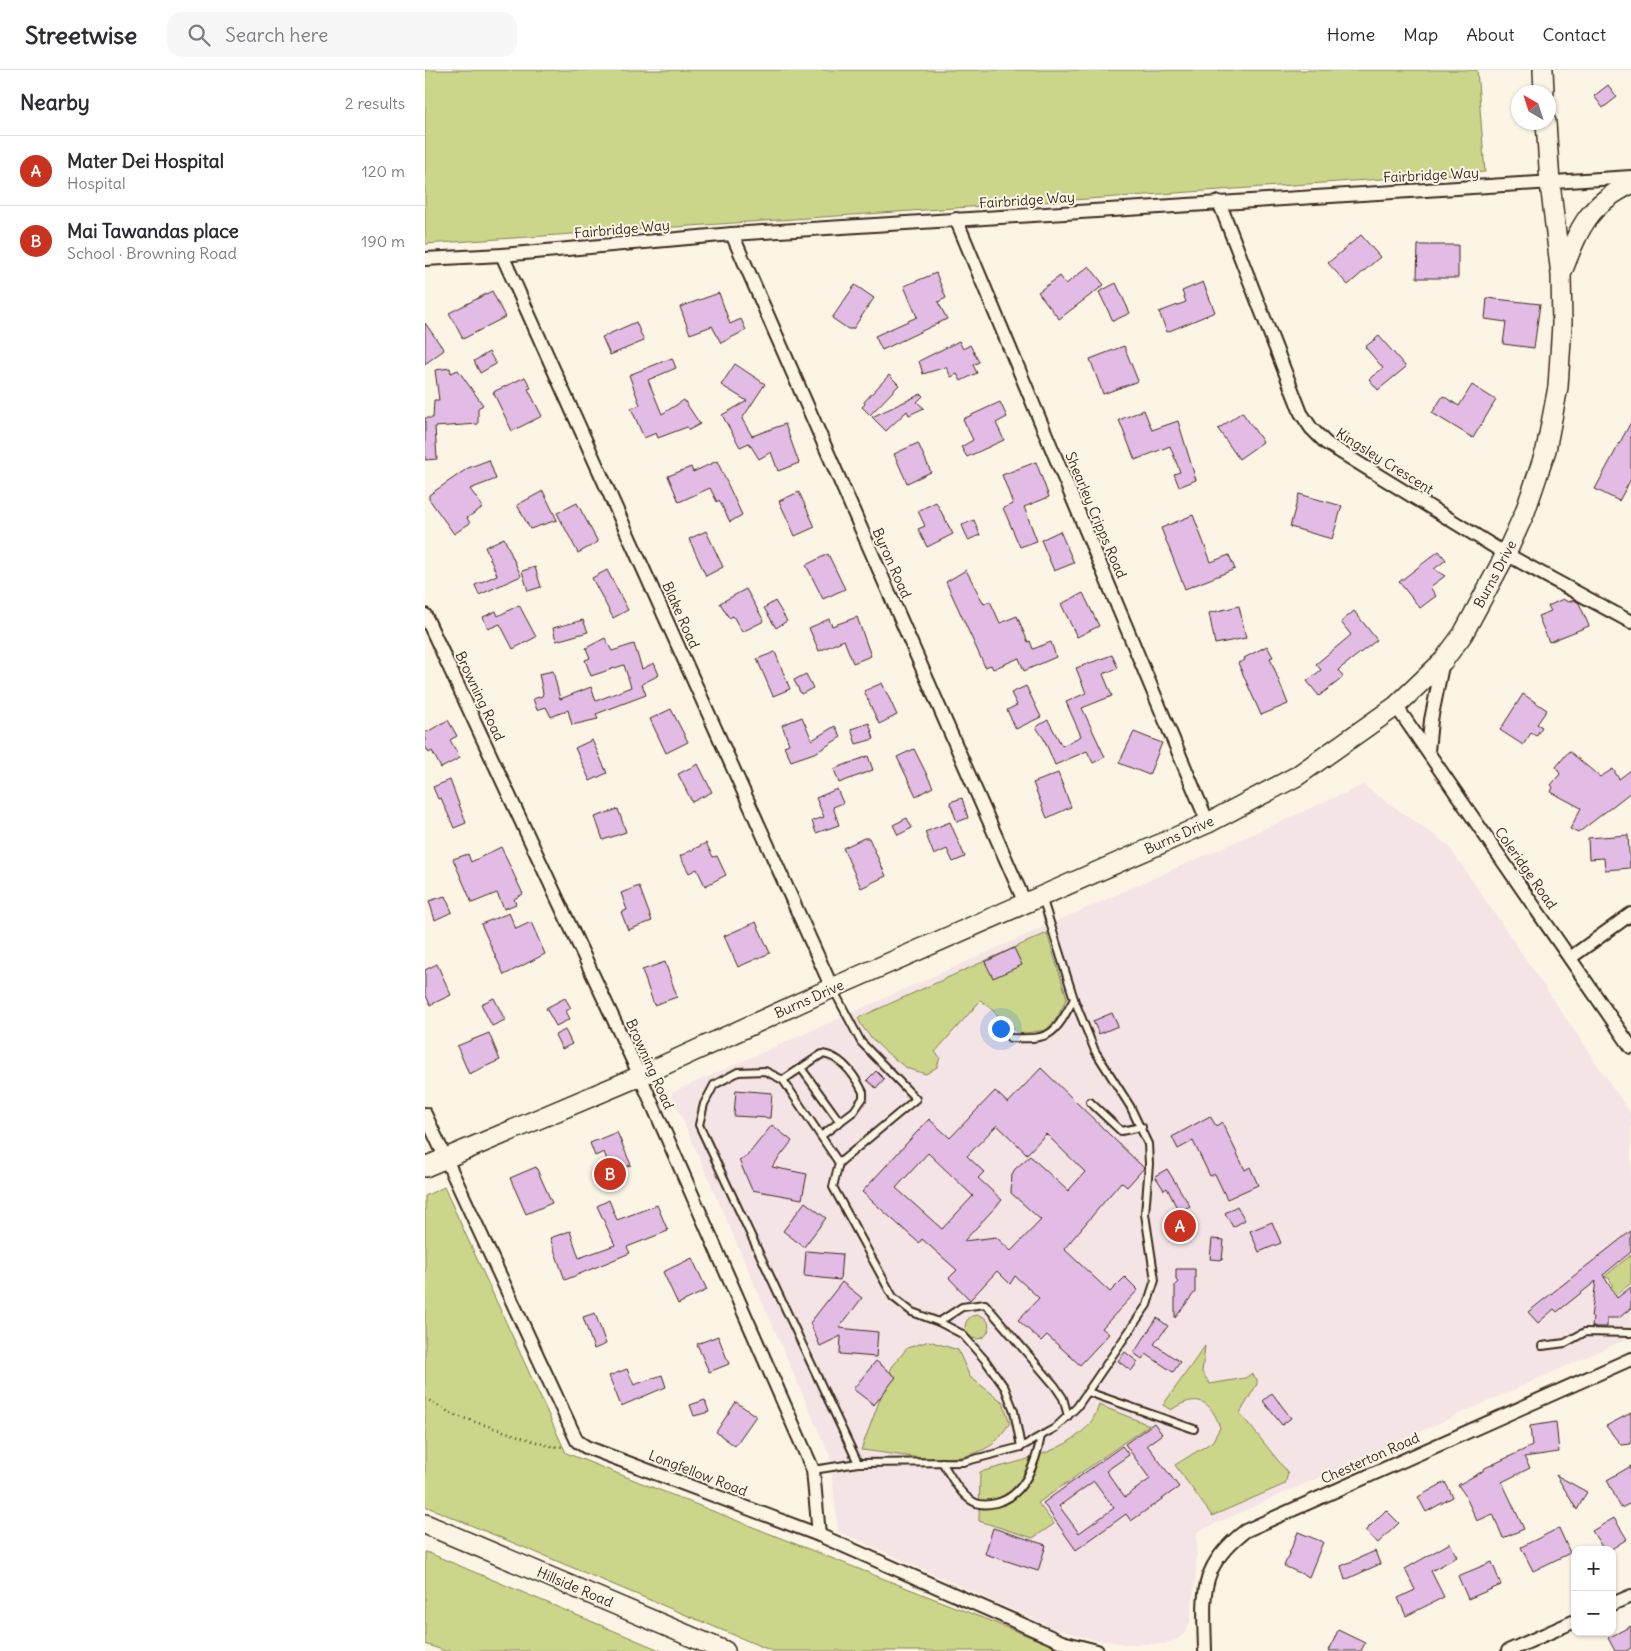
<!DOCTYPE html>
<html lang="en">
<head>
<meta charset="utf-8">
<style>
  :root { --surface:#fff; --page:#f7f7f7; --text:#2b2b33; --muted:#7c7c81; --line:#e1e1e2; --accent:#c8321e }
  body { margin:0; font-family:Delius,sans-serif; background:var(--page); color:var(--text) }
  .controls { position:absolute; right:15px; bottom:15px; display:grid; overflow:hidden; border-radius:10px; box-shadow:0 1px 4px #0004 }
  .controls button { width:45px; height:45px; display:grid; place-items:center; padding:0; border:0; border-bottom:1px solid var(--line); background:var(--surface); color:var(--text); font:25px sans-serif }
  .compass { position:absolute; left:1086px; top:15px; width:45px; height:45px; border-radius:50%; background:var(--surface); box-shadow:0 1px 4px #0004; rotate:321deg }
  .you { position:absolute; left:575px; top:958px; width:18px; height:18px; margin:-12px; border:4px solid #fff; border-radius:50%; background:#1a73e8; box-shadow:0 0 0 8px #1a73e833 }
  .badge { display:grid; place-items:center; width:32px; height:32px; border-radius:50%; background:var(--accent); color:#fff; font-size:16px; font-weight:700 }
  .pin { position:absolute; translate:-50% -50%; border:2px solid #fff; box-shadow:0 1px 5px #0006 }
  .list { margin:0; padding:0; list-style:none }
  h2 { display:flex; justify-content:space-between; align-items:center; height:65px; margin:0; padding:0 20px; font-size:21px }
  h2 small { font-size:16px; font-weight:400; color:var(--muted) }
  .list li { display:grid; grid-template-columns:32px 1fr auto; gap:15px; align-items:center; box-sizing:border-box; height:70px; padding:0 20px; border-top:1px solid var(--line) }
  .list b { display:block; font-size:19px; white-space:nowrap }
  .list p { margin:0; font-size:16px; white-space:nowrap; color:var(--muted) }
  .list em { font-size:16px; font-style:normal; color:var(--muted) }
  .icon { flex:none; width:28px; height:28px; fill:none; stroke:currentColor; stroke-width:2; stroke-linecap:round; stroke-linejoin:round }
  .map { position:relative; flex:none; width:1206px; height:1581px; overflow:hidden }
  header { display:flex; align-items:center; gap:30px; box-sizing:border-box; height:70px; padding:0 25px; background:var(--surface); border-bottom:1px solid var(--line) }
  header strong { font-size:24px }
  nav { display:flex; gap:28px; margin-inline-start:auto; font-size:18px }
  .search { width:350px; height:45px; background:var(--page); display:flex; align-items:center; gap:12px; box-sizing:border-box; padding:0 18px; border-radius:15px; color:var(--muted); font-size:19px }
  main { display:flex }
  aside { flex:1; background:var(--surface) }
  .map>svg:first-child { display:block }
</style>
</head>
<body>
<header>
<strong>Streetwise</strong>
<div class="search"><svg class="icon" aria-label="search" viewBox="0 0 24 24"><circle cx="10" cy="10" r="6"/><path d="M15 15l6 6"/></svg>Search here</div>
<nav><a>Home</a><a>Map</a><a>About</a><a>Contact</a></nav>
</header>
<main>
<aside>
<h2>Nearby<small>2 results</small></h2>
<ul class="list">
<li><span class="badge">A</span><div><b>Mater Dei Hospital</b><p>Hospital</p></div><em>120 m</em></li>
<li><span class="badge">B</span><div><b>Mai Tawandas place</b><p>School · Browning Road</p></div><em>190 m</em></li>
</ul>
</aside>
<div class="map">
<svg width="1206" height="1581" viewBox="0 0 1206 1581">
  <rect width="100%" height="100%" fill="#fcf5e5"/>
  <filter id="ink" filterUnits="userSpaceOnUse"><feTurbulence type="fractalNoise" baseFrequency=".02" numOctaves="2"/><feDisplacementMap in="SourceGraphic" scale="10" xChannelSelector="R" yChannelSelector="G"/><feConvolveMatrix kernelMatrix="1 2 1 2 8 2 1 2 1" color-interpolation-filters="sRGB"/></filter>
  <g filter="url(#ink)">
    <path fill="#f4e4e5" d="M938,715L1023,775L1206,1044V1267L772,1462L771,1501L765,1552L759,1564L751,1570L740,1574H701L666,1569L628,1558L413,1461L405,1387L246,1023Z"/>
    <g fill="#cbd68a" stroke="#838054">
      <path d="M0,0H1052L1060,102L0,174Z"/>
      <path d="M622,863L642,928L632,948L621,960L594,964L556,930L510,982L515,987L512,997L501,1004C495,1002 488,1001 482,998C467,988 439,965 433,948Z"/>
      <path d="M19,1117L141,1383L641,1581H347L0,1436V1126Z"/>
      <path d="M1206,1185V1213L1191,1225L1186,1226L1187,1214L1184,1208L1179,1207Z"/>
      <circle cx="552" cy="1257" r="12"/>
      <path d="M504,1271L533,1280L545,1307L578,1332L585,1353C579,1360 573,1371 565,1376C528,1399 477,1384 436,1380L467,1297L482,1278Z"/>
      <path d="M780,1276L777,1302L785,1314L820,1308L826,1304L832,1309V1314L815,1343L863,1403L860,1414L787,1446L750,1395L787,1372L795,1358C786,1329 771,1323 746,1340L738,1335Z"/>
      <path d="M674,1335L724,1355L613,1433L629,1454L608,1468L554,1451L555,1402C594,1391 662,1380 674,1335Z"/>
      <path d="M0,1482L4,1483L237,1581H20L0,1574Z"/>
    </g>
    <g fill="#e3bce5" stroke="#3b2a1e" fill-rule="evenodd">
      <path d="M1183,15L1192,27L1178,38L1169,26Z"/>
      <path d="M936,165L955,187L923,215L903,193Z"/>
      <path d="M993,175H1033V208H992Z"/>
      <path d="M664,196L679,215L634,249L613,222L635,206L641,214Z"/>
      <path d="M511,203L521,228L513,232L522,249L457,280L450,266L492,247L479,216Z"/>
      <path d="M778,212L790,242L742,262L734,242L761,232L757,221Z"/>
      <path d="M691,213L705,243L688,251L674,222Z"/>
      <path d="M430,215L449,228L428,259H423L407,248Z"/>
      <path d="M67,221L80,247L38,269L24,243Z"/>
      <path d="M294,223L305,254L316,249L321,260L296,273L287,256L265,264L255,237Z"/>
      <path d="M1062,228L1115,234L1109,278L1078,274L1081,252L1060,249Z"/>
      <path d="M211,252L219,271L185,285L177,267Z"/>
      <path d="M0,253L19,280L0,294Z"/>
      <path d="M954,266L981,297L953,320L944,309L958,298L940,277Z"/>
      <path d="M534,271L538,279L545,275L554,292L548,295L552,303L536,311L532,304L526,307L521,297L498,304L494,291Z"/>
      <path d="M699,276L713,311L678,324L665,289Z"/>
      <path d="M64,282L71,294L55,303L49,291Z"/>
      <path d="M247,288L251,298L223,310L237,344L259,330L275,354L264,360L262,357L233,368L231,363L219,368L206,338L215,335L204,305Z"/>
      <path d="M310,294L340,314L317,349L327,366L360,354L374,393L353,401L346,382L334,389L324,373L315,377L297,345L322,331L296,315Z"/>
      <path d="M25,298L26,303L33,300L58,335L53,338V354L10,357L12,389L0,390V348H8L9,330H14L10,300Z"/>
      <path d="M464,305L474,315L445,345L437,337L440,334L439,332Z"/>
      <path d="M100,307L106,318L103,319L117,346L87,361L68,322Z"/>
      <path d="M1047,315L1071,330L1048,368L1007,343L1018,326L1034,336Z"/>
      <path d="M496,324L498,326L492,332L499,338L484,345L482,341L461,361L447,347Z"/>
      <path d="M575,332L582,347L571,353L579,370L542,387L536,377L548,370L538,349Z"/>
      <path d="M719,340L727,360L753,351L771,410L754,417L749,404L755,402L745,376L710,390L694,350Z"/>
      <path d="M817,342L838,372L814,389L793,359Z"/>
      <path d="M1206,352V409L1194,431L1170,419Z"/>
      <path d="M493,373L506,402L482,413L469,384Z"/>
      <path d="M64,390L71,409L45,419L58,437L42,448L45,453L29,464L4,429V425L43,398Z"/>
      <path d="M292,391L317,445L305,452L294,430L292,432L285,418L254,432L243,406L266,397L268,402Z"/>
      <path d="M611,392L624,427L599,437L612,471L595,477L578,438L588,434L577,405Z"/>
      <path d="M118,421L132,450L105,459L92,435Z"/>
      <path d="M374,422L390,457L370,466L354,431Z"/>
      <path d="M874,424L917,436L907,469L865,457Z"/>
      <path d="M511,432L528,464L502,477L493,459L500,456L493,441Z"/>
      <path d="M152,433L173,472L153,483L132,443Z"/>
      <path d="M768,445L786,492L804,485L810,499L760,519L736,458Z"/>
      <path d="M549,450L555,465L543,470L537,455Z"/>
      <path d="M281,461L298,497L281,506L264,469Z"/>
      <path d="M635,461L649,493L629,501L616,470Z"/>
      <path d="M79,468L96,506L54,525L50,515L72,505L60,477Z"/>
      <path d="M1014,481L1021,490L1009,499L1020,506L1005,517L1011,526L995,538L974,512Z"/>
      <path d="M403,484L420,519L398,529L381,495Z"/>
      <path d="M110,497L116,517L103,521L97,501Z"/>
      <path d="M182,500L203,540L188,548L167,508Z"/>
      <path d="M541,500L559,534L565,531L575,553L592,546L603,572L605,571L608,579L626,572L631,587L599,601L594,588L568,599L566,595L560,597L521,512Z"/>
      <path d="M321,519L339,551L317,562L308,546L304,548L295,533Z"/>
      <path d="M658,523L674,556L652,567L636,534Z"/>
      <path d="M1138,529L1143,532L1149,530L1154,533L1164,556L1124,572L1113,546L1126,541L1123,536Z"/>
      <path d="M350,531L362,551L351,558L339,538Z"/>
      <path d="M94,535L111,567L88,579L75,554L63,559L58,547L71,541L73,546Z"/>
      <path d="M814,536L821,568L790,574L784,543Z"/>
      <path d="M929,541L952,570L913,600L918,606L915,610L894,626L882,611L896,600L891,594L926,565L916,552Z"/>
      <path d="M432,547L446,586L428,593L419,570L394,581L384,558L404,549L407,556Z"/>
      <path d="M158,550L163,562L131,571L128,558Z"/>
      <path d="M180,568L187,581L209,574L217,599L229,593L234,605L217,614L221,625L171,644L173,649L147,655L143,640L126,647L121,637L112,640L108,629L117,626L118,623L114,604L128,601L135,629L166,617L171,631L206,617L199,595L166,606L160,590L165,588L161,578Z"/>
      <path d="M842,576L848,587L845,588L863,634L836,645L813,593L820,590L819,588Z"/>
      <path d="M350,582L365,619L348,626L332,589Z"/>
      <path d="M687,585L693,598L678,604L687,626L657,638L680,687L668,693L662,681L630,695L619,669L611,657L623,650L637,676L656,666L641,632L661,623L651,598Z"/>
      <path d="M381,604L388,618L376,624L369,610Z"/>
      <path d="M457,613L472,645L454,654L439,621Z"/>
      <path d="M601,616L616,647L591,659L582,640L592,635L586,623Z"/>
      <path d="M1098,624L1122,640L1112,654L1117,657L1111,666L1106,663L1098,675L1075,660Z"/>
      <path d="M246,639L263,672L241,683L225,649Z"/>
      <path d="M377,647L387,670L410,656L416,667L392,682L366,691L359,676L364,674L357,655Z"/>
      <path d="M23,650L32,666L25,670L35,688L16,698L7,681L4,683L0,676V663Z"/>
      <path d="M444,653L449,669L431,674L426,659Z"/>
      <path d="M709,662L737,673L724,705L694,693Z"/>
      <path d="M167,670L182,703L165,711L150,678Z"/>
      <path d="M489,679L508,717L491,726L472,687Z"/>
      <path d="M1144,681L1175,707L1188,699L1194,709L1206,700V722L1153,763L1145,759L1156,738L1126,722L1128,717L1126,715L1135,704L1131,697Z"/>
      <path d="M443,686L448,700L414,713L409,699Z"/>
      <path d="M273,694L287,722L267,732L253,704Z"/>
      <path d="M633,703L646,737L622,748L608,713Z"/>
      <path d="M25,710L41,753L29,758L16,728L13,729L8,717Z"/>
      <path d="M412,719L418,733L408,737L414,755L391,763L387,751L399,747L391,728Z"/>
      <path d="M537,728L543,748L532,752L525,732Z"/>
      <path d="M193,739L201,762L178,770L170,747Z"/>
      <path d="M482,748L487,758L473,765L468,755Z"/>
      <path d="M525,752L540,787L528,792L522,779L509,785L500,762Z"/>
      <path d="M1203,765L1205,798L1180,800L1179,788L1164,789L1163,768Z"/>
      <path d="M439,768H444L461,806L436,818L418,778Z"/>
      <path d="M281,773L288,787L292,786L301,805L280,816L272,799L264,803L255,786Z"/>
      <path d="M76,777L98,824L89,829L91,834L79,839L72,823L47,833L28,789L43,784L46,792Z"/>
      <path d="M214,816L227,851L203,860L196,842L202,840L196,823Z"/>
      <path d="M20,826L27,842L10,850L4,831Z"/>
      <path d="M84,843L91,859L106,852L120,884L79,905L56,854Z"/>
      <path d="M331,852L345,883L313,897L299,866Z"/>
      <path d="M589,878L597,895L568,908L560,892Z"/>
      <path d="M240,892L252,927L229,935L217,900Z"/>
      <path d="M12,894L26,925L5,935L0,923V900Z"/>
      <path d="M69,928L80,950L67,956L56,934Z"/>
      <path d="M140,928L146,938L141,941L145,949L131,956L121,938Z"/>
      <path d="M687,943L693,956L674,964L668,951Z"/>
      <path d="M140,960L147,974L137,979L130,965Z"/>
      <path d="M64,963L75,990L44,1004L32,976Z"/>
      <path d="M616,998L719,1098L702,1117L696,1112L639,1179L685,1222L700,1207L713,1220L677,1258L684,1264L655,1295L622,1265L616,1271L593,1250L614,1228L590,1206L585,1214L572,1201L545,1230L524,1208L532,1200L497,1169L494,1173L437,1122L504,1049L525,1068L570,1021L583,1033ZM572,1055L602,1084L621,1064L660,1102L643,1121L605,1086L590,1099L587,1104L586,1123L616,1150L586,1181L571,1167L539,1171L577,1130L553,1108L559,1102L542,1086ZM503,1083L548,1126L517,1159L471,1118Z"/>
      <path d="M451,1001L459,1009L451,1018L442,1010Z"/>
      <path d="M311,1020L347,1023L345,1048L309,1046Z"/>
      <path d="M785,1046L791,1056L797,1052L820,1100L825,1097L833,1115L802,1129L790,1104L785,1106L768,1071L753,1079L747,1067Z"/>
      <path d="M347,1055L367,1071L347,1097L382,1104L377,1129L327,1120L314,1090L322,1086Z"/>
      <path d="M192,1062L206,1095L187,1103L179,1082L170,1086L165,1073Z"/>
      <path d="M111,1097L127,1133L101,1144L85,1108Z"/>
      <path d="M742,1099L765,1136L754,1142L742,1118L739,1120L730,1106Z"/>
      <path d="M184,1130L192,1150L232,1135L243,1161L202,1177L205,1183L140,1210L125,1168L145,1161L154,1188L190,1175L172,1136Z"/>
      <path d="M380,1132L401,1148L379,1177L358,1161Z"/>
      <path d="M812,1136L820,1150L808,1157L800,1143Z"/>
      <path d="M847,1152L856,1173L834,1182L825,1161Z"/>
      <path d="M1206,1161V1182L1178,1205L1192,1228L1206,1217V1238L1194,1248H1182V1257H1167L1168,1247H1166L1171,1211L1132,1242L1129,1239L1113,1253L1103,1242Z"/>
      <path d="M787,1169L799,1170L797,1190L785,1189Z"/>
      <path d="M381,1181L417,1184L415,1210L379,1206Z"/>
      <path d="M267,1188L282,1220L253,1234L238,1202Z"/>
      <path d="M751,1199H770V1222L750,1248V1215L753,1212L751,1210Z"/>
      <path d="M417,1212L437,1228L414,1258L453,1262L451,1287L415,1284L416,1266L395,1276L385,1253Z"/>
      <path d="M170,1243L181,1274L169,1279L158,1247Z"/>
      <path d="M732,1248L743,1256L729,1274L755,1292L748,1302L721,1284L717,1289L709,1283Z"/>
      <path d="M293,1266L304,1294L284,1302L272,1274Z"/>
      <path d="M700,1282L713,1292L706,1301L693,1291Z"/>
      <path d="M451,1291L471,1307L449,1335L428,1319Z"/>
      <path d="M202,1299L209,1315L237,1305L241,1317L196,1336L184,1306Z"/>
      <path d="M847,1323L866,1348L857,1355L838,1331Z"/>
      <path d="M280,1330L284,1342L269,1346L265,1335Z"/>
      <path d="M311,1332L331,1346L310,1376L291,1362Z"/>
      <path d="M1206,1343V1374L1196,1375L1181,1356Z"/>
      <path d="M1131,1352L1134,1382L1099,1387L1105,1398L1077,1412L1099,1459L1078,1468L1068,1444L1052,1451L1040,1425L1033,1415L1058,1401V1399L1107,1376L1105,1356Z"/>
      <path d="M729,1353L737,1364L722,1375L754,1417L706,1451L701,1444L651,1480L618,1433L697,1376L704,1385L681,1401L700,1427L725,1409L700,1374ZM669,1411L689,1438L654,1463L634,1436Z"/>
      <path d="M1206,1396V1433L1196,1438L1182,1410Z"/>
      <path d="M1131,1405L1162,1422L1152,1440Z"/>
      <path d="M1020,1412L1028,1427L1001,1442L993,1427Z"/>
      <path d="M961,1440L974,1453L953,1473L940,1461Z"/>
      <path d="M1189,1448L1202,1469L1185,1480H1179L1167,1461Z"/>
      <path d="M568,1458L621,1475L613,1501L560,1484Z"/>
      <path d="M1134,1458L1145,1483L1108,1501L1096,1477Z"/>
      <path d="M873,1462L898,1472L884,1507L859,1496Z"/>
      <path d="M1025,1473L1032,1487L1006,1501L1019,1527L981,1546L973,1528L990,1520L980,1499Z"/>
      <path d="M950,1481L955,1494L920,1510L916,1496Z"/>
      <path d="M1067,1492L1076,1515L1043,1529L1033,1506Z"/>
      <path d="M1206,1556V1578L1201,1581H1190L1183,1568Z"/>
      <path d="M913,1560L940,1573L936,1581H904Z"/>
    </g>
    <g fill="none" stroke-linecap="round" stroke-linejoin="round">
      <defs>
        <g id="lane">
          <path d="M408,919L436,972L491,1029L414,1093L408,1117L468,1227L487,1242L514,1252L537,1264L560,1290L580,1318L589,1341L596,1377"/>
          <path d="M585,968C627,970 629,965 649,929"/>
          <path d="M376,998L415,1052"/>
          <path d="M358,1010L397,984C416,986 430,1006 438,1022V1028L429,1041L396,1066"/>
          <path d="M665,1032L696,1061L717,1057"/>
          <path d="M414,1093L358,1010L340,1001L313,1002L289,1015L279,1034L274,1055L433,1393"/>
          <path d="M514,1252L537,1237L560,1234L630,1316L638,1328L643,1346"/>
          <path d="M1117,1276L1140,1273L1160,1262L1206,1263"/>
          <path d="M663,1322L769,1359"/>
          <path d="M517,1392C525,1405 535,1425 549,1432C556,1436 563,1435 571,1433C600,1426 611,1392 616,1366"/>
          <path d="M388,1400L433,1393L538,1392L596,1377L630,1358L652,1337L722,1235L730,1210L720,1144L724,1094L723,1074L705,1036L670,981L649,929L617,827"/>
        </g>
        <g id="street">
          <path d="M794,132L876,343L886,358L901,373L1081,484L1206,552"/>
          <path d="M531,149L783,753"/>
          <path d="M307,164L600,833"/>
          <path d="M77,185L407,918"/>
          <path d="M0,189L77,185L307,164L1206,107"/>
          <path d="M0,545L215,1006L388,1400L394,1465"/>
          <path d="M971,636L1206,977"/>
          <path d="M1003,681L1006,650L1018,591"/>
          <path d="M1145,888L1206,844"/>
          <path d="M0,1044L152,1371L161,1377L394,1465L637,1572L672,1581"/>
          <path d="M1187,1534L1206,1526"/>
          <path d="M780,1581C779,1526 772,1498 820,1461L1206,1289"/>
          <path d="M1083,1581L1150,1551"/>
        </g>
        <g id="secondary">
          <path d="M1118,0L1119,22"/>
          <path d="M1137,202C1154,159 1162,135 1206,114"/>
          <path d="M0,1097L215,1006L407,918L783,753L872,706L971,636L1018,591L1038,564L1081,484L1100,442L1121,380L1133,317L1137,254L1136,205L1125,113L1121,52"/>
          <path d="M0,1454L300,1581"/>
        </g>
      </defs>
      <use href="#lane" stroke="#3b2a1e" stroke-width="10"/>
      <use href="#street" stroke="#3b2a1e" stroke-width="16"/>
      <use href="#secondary" stroke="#3b2a1e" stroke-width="22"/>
      <path stroke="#3b2a1e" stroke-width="2.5" stroke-dasharray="1 4" stroke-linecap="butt" d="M0,1328L29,1345L124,1376L140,1377"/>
      <use href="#lane" stroke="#fcf5e5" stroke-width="6"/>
      <use href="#street" stroke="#fcf5e5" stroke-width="12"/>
      <use href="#secondary" stroke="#fcf5e5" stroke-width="19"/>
    </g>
  </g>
  <g text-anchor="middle" stroke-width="4" stroke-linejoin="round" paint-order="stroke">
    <g font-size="14" fill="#3b2a1e" stroke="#fcf5e5">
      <text transform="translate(1006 105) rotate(-3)" y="5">Fairbridge Way</text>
      <text transform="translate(602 130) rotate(-4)" y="5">Fairbridge Way</text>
      <text transform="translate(197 159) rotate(-5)" y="5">Fairbridge Way</text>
      <text transform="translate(960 391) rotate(32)" y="5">Kingsley Crescent</text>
      <text transform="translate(671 445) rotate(67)" y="5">Shearley Cripps Road</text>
      <text transform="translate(467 493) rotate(66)" y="5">Byron Road</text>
      <text transform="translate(1070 504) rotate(-62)" y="5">Burns Drive</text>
      <text transform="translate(256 545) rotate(66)" y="5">Blake Road</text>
      <text transform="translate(55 626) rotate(65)" y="5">Browning Road</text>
      <text transform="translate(754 765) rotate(-24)" y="5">Burns Drive</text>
      <text transform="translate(1101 798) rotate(55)" y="5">Coleridge Road</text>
      <text transform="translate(384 929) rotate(-24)" y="5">Burns Drive</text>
      <text transform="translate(225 994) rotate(66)" y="5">Browning Road</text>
      <text transform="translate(945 1388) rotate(-24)" y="5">Chesterton Road</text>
      <text transform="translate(273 1403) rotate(21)" y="5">Longfellow Road</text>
      <text transform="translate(150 1517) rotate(23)" y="5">Hillside Road</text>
    </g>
  </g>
</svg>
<div class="controls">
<button>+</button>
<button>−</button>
</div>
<svg class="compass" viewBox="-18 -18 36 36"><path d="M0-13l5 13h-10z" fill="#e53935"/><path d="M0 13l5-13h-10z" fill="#7c7c81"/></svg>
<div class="you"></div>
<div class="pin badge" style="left:755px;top:1156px">A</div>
<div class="pin badge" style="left:185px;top:1104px">B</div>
</div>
</main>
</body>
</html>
